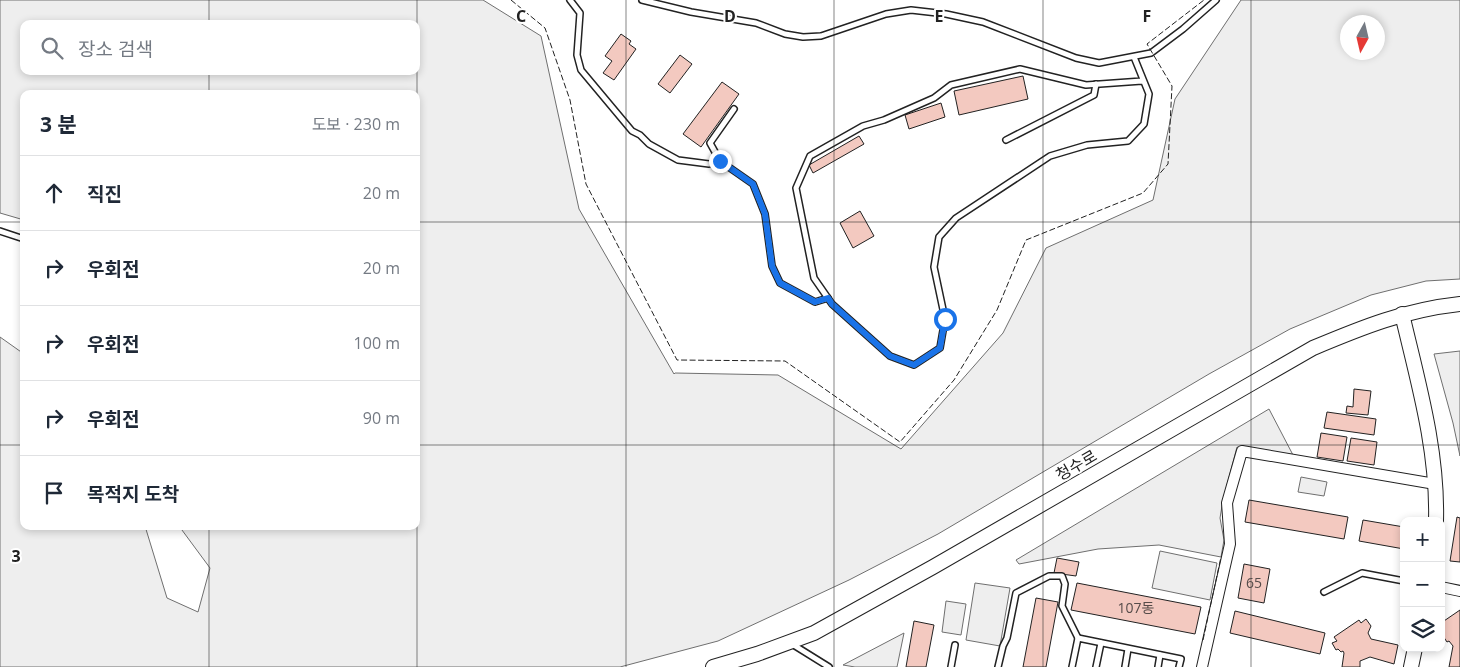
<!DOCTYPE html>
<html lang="ko">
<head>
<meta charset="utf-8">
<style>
  :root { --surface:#fff; --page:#f2f2f3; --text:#1f2937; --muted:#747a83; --line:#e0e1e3 }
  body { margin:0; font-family:"Open Sans","Noto Sans KR",sans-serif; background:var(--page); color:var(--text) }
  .controls { position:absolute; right:15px; bottom:15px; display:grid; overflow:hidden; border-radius:10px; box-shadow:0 2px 8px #0003 }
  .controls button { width:45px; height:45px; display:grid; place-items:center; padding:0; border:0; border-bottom:1px solid var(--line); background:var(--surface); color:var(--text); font:25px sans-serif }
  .compass { position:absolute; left:1340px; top:15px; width:45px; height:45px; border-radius:50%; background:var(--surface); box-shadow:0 2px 8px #0003; rotate:188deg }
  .stop { position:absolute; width:15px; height:15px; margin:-11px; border:4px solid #1a73e8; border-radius:50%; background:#fff }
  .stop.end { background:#1a73e8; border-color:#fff; box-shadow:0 1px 5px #0008 }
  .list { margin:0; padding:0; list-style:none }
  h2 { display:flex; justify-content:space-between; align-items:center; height:65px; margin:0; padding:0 20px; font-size:21px }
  h2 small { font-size:16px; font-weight:400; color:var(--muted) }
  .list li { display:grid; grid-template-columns:32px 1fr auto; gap:15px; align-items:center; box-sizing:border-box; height:75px; padding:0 20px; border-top:1px solid var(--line) }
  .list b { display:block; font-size:19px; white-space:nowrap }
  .list em { font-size:16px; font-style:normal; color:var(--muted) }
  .icon { flex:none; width:28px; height:28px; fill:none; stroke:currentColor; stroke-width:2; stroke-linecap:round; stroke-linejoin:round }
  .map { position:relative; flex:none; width:1460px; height:667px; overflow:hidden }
  .search { position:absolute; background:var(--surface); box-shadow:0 2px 8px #0003; left:20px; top:20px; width:400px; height:55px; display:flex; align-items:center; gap:12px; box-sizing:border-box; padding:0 18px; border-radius:10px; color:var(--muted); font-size:19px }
  .panel { position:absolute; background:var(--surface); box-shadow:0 2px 8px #0003; left:20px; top:90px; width:400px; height:440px; border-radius:10px }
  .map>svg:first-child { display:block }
</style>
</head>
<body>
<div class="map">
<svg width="1460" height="667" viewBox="0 0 1460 667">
  <rect width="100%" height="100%" fill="#fff"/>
  <g fill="#eee" stroke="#6f6f6f" fill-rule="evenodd">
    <path d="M0,0H483L541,36L579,209L674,374L675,373L778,375L901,449L1003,333L1046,248L1153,200L1175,99L1241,0H1460V279L1426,281L1371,295L1290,329L1209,374L938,534L849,580L718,641L620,667H0V337L24,354V526H145L167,598L198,612L210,568L179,526H416V94H24V220L0,213ZM1348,22H1378V52H1348ZM24,24H416V71H24Z"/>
    <path d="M1460,351V456L1453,423L1434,354Z"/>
    <path d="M1269,409L1293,455L1237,447L1223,500L1220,518L1224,540L1221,557L1159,545L1098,549L1019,564L1016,560Z"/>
    <path d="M1301,477L1327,482L1324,496L1298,492Z"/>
    <path d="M1160,551L1217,563L1210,600L1152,588Z"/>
    <path d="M975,583L1010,588L1000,646L966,640Z"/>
    <path d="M946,601L966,604L961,635L942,632Z"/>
    <path d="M904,633L897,667H855L843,665Z"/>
  </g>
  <g fill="#f3c9c0" stroke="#222">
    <path d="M621,34L631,41L629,44L636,49L614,80L603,73L612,61L605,56Z"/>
    <path d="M680,55L692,64L670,93L658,84Z"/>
    <path d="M1023,76L1028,99L959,115L954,91Z"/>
    <path d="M722,82L739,94L701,147L683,134Z"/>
    <path d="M941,103L945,117L909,129L905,115Z"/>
    <path d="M859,136L864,144L813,173L809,165Z"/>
    <path d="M860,211L874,236L853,248L840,223Z"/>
    <path d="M1354,389L1371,391L1368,415L1346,413L1347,406L1353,407Z"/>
    <path d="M1327,412L1376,419L1374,435L1324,428Z"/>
    <path d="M1321,433L1347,437L1343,461L1317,457Z"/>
    <path d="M1351,438L1377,442L1374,465L1347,461Z"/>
    <path d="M1249,500L1348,517L1344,539L1245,522Z"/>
    <path d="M1457,517L1460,518V562L1450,561Z"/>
    <path d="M1363,520L1404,527V549L1359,541Z"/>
    <path d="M1057,558L1079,562L1076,576L1054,573Z"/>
    <path d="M1244,564L1270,569L1264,603L1238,598Z"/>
    <path d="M1077,583L1201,607L1195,634L1071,610Z"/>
    <path d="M1036,598L1058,602L1046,667H1023Z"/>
    <path d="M1460,610V667H1449L1453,646L1449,641L1447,642L1441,633V623Z"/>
    <path d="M1235,611L1325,633L1320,654L1230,633Z"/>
    <path d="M1366,619L1371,626L1368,633L1371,639L1398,645L1394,664L1370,657L1360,661V667H1342L1344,653L1343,651L1341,652L1338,649L1336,650L1332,643L1337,641L1334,637L1359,620L1361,623Z"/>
    <path d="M914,621L934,625L926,667H906Z"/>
  </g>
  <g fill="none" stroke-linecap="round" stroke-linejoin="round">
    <defs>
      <g id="lane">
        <path d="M570,0L580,13L577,55L581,70L632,131L640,135L649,144L678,160L709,164L720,161"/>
        <path d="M642,0L691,12L756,23L785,34L803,37L821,36L886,14L911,10L946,14L983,22L1076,58L1099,63L1151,53L1183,29L1216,0"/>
        <path d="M1134,57L1149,94L1144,124L1128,141L1087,145L1050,156L956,218L939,237L934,267L945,319L940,348L914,365L890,356L832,304L814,278L796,188L810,156L863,126L884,120L934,98L951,85L1020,69L1086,85L1142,81"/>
        <path d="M734,109L710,143L720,161L753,184L765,214L772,266L780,283L815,302L828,298"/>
        <path d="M1006,140L1094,95L1096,84"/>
        <path d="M0,231L24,239"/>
        <path d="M1324,592L1362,573L1404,581"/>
        <path d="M792,644L829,667"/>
        <path d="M951,667L955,645"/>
        <path d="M998,667L1003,646L1007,638L1016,593L1049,576H1062L1065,584L1062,606L1078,638"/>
        <path d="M1072,667L1078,638L1181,659L1179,667"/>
        <path d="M1096,667L1101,643"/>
        <path d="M1125,667L1128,649"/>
        <path d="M1158,667L1160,655"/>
      </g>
      <g id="street">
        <path d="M1441,587L1460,591"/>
        <path d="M1202,667L1230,544L1227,503L1242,451L1435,484"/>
      </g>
      <g id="secondary">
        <path d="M1402,314C1418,382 1438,450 1436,521"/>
        <path d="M713,667L757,654L814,633L933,567L1313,348C1363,327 1405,310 1460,304"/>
        <path d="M1411,667L1415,648"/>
      </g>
    </defs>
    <use href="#lane" stroke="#222" stroke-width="8"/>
    <use href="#street" stroke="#222" stroke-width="12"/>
    <use href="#secondary" stroke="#222" stroke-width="16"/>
    <use href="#lane" stroke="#fff" stroke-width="5"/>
    <use href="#street" stroke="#fff" stroke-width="10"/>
    <use href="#secondary" stroke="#fff" stroke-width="14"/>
    <g stroke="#222" stroke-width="1" stroke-dasharray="6 2.5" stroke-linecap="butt">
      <path d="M511,0L545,28L570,100L586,184L677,360L785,361L900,442L954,380L997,310L1026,240L1143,193L1168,164L1172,86L1147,44L1204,0"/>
      <path d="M1203,640L1221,557"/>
    </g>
  </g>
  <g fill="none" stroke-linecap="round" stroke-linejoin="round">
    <path stroke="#1a73e8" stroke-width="6" d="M720,161L753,184L765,214L772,266L780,283L815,302L828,298L832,304L890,356L914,365L940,348L945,319"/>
  </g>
  <path fill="none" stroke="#222" stroke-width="1" stroke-opacity="0.55" d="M209,0V24M417,0V667M626,0V667M834,0V667M1043,0V667M1251,0V667M209,71V94M0,222H24M416,222H1460M0,445H24M416,445H1460M209,526V667"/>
  <g text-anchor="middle" stroke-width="4" stroke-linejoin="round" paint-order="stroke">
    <g font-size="14" fill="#564c4a">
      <text x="1254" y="588">65</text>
      <text x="1136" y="613">107동</text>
    </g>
    <g font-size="16" fill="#222" stroke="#fff">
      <text transform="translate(1076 465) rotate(-30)" y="6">청수로</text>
    </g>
  </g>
  <g font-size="16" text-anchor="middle" font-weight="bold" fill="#222" stroke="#fff" stroke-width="4" stroke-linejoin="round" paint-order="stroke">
    <text x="521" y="22">C</text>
    <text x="730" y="22">D</text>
    <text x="939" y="22">E</text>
    <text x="1147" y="22">F</text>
    <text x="16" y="562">3</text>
  </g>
</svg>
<div class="controls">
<button>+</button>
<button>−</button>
<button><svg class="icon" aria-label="layers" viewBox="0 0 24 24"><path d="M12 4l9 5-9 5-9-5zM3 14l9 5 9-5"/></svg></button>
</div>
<svg class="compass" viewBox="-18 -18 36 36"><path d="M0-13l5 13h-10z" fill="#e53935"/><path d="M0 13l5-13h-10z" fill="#747a83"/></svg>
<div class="stop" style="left:945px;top:319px"></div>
<div class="stop end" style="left:720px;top:161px"></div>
<div class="search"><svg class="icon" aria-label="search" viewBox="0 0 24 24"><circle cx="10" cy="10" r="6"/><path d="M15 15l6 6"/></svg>장소 검색</div>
<section class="panel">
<h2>3 분<small>도보 · 230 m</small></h2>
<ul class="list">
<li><svg class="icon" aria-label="ahead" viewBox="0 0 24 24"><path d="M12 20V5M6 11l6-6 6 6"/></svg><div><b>직진</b></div><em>20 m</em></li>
<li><svg class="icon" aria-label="right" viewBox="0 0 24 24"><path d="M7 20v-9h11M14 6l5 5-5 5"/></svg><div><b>우회전</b></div><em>20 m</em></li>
<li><svg class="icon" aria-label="right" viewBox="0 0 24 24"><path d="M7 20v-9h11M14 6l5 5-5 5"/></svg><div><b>우회전</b></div><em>100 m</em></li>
<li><svg class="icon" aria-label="right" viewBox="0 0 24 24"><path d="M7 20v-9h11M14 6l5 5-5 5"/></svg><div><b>우회전</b></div><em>90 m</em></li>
<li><svg class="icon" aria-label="arrive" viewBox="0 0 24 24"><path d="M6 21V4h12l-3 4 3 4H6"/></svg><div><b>목적지 도착</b></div></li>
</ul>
</section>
</div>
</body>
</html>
